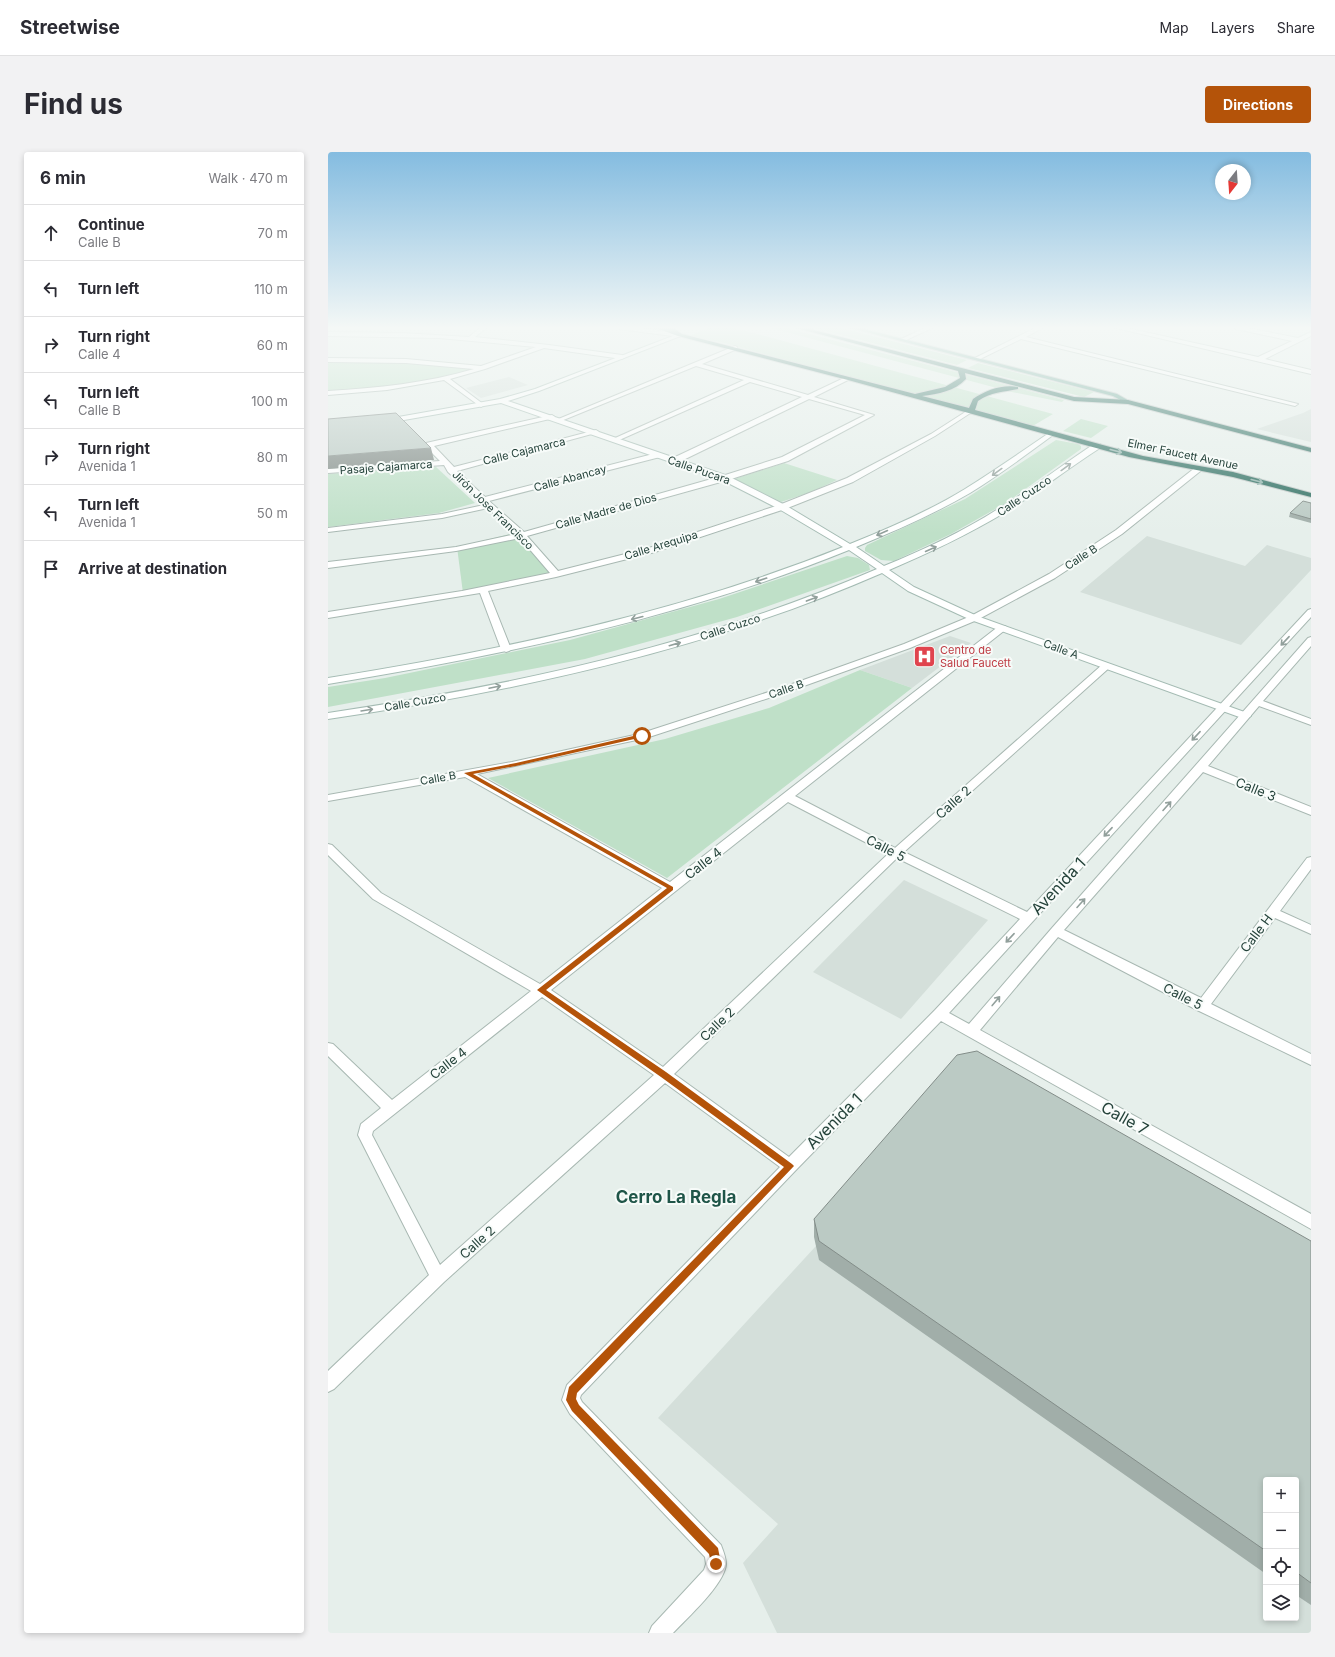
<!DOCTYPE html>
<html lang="en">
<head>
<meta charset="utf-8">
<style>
  :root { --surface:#fff; --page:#f2f2f3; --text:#2b2b33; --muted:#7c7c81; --line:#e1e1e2; --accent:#b45309 }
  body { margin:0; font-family:Inter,sans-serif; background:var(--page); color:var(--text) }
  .controls { position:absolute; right:12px; bottom:12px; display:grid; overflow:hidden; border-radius:4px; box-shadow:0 2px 6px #0003 }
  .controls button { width:36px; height:36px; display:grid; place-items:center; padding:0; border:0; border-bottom:1px solid var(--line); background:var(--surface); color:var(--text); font:20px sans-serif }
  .compass { position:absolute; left:887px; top:12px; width:36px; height:36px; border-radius:50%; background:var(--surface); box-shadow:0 2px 6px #0003; rotate:197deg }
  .stop { position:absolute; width:12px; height:12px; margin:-9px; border:3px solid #b45309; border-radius:50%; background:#fff }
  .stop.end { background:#b45309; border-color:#fff; box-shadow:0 1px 4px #0008 }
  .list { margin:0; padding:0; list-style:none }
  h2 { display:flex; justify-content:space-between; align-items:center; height:52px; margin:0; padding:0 16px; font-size:17px }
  h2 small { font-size:13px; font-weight:400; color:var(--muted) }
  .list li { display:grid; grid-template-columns:26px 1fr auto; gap:12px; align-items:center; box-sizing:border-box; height:56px; padding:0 16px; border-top:1px solid var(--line) }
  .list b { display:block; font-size:15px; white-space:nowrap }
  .list p { margin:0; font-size:13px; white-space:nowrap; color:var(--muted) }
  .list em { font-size:13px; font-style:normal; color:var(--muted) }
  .icon { flex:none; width:22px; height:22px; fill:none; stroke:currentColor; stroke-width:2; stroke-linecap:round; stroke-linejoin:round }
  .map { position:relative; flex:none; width:983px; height:1481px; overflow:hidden; border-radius:4px }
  header { display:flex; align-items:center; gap:24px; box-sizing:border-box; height:56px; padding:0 20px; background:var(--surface); border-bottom:1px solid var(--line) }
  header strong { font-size:19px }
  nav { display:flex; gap:22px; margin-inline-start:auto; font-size:14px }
  .intro { display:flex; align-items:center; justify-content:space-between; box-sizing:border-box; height:96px; padding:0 24px }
  h1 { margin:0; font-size:28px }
  .button { padding:10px 18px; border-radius:4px; background:var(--accent); color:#fff; font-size:14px; font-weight:700 }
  main { display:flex; gap:24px; padding:0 24px }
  aside { flex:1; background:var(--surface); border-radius:4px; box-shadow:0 2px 6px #0003 }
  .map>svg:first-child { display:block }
</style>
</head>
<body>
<header>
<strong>Streetwise</strong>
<nav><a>Map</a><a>Layers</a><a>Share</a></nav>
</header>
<div class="intro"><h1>Find us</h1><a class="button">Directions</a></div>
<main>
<aside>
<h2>6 min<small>Walk · 470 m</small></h2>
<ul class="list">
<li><svg class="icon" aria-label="ahead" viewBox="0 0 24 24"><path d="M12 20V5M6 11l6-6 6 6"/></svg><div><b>Continue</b><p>Calle B</p></div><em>70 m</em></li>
<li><svg class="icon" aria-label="left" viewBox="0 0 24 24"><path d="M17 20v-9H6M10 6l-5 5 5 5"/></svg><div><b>Turn left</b></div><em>110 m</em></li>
<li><svg class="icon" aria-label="right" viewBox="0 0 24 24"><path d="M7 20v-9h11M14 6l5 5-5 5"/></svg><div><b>Turn right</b><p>Calle 4</p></div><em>60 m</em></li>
<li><svg class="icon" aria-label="left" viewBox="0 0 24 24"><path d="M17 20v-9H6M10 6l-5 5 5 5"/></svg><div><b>Turn left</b><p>Calle B</p></div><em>100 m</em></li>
<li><svg class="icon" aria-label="right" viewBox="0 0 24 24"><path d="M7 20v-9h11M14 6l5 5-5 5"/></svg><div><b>Turn right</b><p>Avenida 1</p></div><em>80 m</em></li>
<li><svg class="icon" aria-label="left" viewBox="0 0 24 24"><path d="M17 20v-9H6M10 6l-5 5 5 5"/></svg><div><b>Turn left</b><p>Avenida 1</p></div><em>50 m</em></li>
<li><svg class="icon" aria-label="arrive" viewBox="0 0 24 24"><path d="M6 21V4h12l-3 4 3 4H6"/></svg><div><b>Arrive at destination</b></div></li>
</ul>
</aside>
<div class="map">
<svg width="983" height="1481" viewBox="0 0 983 1481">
  <rect width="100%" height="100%" fill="#e6efeb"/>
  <g fill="#d4dfda" fill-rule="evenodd">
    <path d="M181,225L200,233L153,246L138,236Z"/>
    <path d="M983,257V290L929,277L975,261Z"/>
    <path d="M819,384L917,414L939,393L983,406V418L913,493L752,440Z"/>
    <path d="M622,484L643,491L584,536L532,518Z"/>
    <path d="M576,728L660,768L573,867L485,820Z"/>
    <path d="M645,923L983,1116V1481H449L415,1411L450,1372L330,1266ZM938,1328H968V1466H938Z"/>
  </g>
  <g fill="#bfe0c8">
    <path d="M383,175H398L418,179L725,262L703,275L396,191L361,184Z"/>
    <path d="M439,175H454L736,248L734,250L684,240Z"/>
    <path d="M482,175H509L639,208L629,213Z"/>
    <path d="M0,208L77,210L152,217L59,237L0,241Z"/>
    <path d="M650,211L766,240L756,245L640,216Z"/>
    <path d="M753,267L780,274L763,286L735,279Z"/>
    <path d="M728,288L750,292L753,294V297L678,351L623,382L566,409L553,408L537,399V396L539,393L637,347Z"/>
    <path d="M456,311L509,328L483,340L453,350L406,327Z"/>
    <path d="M108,315L147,351L111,361L0,375V322Z"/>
    <path d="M190,380L229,421L135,441L129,395Z"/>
    <path d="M519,404L530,406L541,413L542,418L409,465L257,507L0,555V535L57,526L242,488L391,447Z"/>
    <path d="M532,518L584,536L339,726L160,626L337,587L441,556Z"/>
  </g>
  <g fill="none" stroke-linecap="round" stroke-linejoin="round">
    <defs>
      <g id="street">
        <path d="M153,175H159L147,185L221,193L294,203L297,205L294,207L216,196L157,217L122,227L155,252L156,253L153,255L116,228L59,238L0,243V239C49,236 99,231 146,217L78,211L0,210V206L78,207L153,214L208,195L111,186L0,184V180L74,181L141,185Z"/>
        <path d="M288,175H303L352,181L355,183L352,185L291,177Z"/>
        <path d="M599,175H606L576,189L571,188Z"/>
        <path d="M709,175H716L698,185L970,252L967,254L693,187L650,208L645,207Z"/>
        <path d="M784,175H794L930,205L964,189L908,177L905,175H915L970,186L983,180V184L937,207L983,218V222Z"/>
        <path d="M407,194L409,195V197L374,212L480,243L518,225H522V227L486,245L546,263L460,309L400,328L199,384L230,419L321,396L451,353L519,326L603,282L642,257L647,258L607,284L525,330L457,357L327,400L228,425L160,439L183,497L181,499L178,500L173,497L152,441L0,466V460L134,439L222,421L192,386L128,399L0,416V410L128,395L188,382L160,356L114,366L0,380V376L114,362L156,353L120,320L116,313L0,321V317L112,309L98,295V291L224,263L227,265L226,266L106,294L126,315L268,278L271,280L129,319L157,345L329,301L333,303L332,305L161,349L196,380L394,324L454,305L537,263L481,247L349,311H343V307L474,245L422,230L289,289H285V287L416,228L368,214L233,269L228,268Z"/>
        <path d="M868,315H871L875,317L794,382L727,426L649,468L582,496L459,540L318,586L149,622L342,730L671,474H677L679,476L677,478L467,644L567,696L775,512H781L783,514L781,516L576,700L699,760L980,458L983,457V465L621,861L641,872L724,776L980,486L983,485V494L935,549L983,567V573L931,554L880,614L983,655V663L875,620L736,778L873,846L979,706L983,705V717L952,759L983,773V782L947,766L883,852L983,902V913L869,858L730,785L652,878L983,1062V1077L613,869L467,1019L253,1243L252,1246L254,1250L393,1393C395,1399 398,1405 398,1412C397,1432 359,1466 345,1481H321L324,1474L376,1418L378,1412L377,1405L242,1262L234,1248L239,1233L452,1015L337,931L116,1130L6,1237L0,1240V1219L101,1123L30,983L33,972L53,956L0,904V891L5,892L64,948L203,839L45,747L0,703V692L4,693L53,741L212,832L334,736L137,625L0,649V643L184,610L311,582L453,536L576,492L643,464L721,422L788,378ZM460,650L560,702L335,915L223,838ZM569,706L692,767L607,858L461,1005L346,922ZM214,845L326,923L112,1113L44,983L45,979Z"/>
      </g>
      <path id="secondary" d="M350,182L355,183L211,239L180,249L400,324L457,353L522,392C562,376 601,359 637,337C666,319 693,300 721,281H725V283C698,303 671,323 642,341C606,362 567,379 528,395L556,414C595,398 634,380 670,357C704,337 734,313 766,292H772V296C739,317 709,341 676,361C639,383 601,401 561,418L586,435L649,464L922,562L923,564L918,567L914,566L643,468L580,439L554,421C378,498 190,539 0,567V561C188,533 374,493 549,417L521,398C354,466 177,503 0,532V526C175,498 350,461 515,395L451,357L394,328L173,251L59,271L56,269L59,267L172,247L207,237Z"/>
      <path id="primary" d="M519,175H528L789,242L803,250L798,251L785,244Z"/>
      <path id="highway" d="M325,175L339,177L338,175H344L354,182L587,242L617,235L632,226L630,219L465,175H474L746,245L800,248L983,296V300L800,252L746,249L637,221L638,227C627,239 610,242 594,244L641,256L645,247C658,238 675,232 690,235V237C675,240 663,240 650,249L647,258L815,304L905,320L983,341V345L905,325L801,305L520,228L350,184Z"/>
    </defs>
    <use href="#street" stroke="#a8b8b2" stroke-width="2"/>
    <use href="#secondary" stroke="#a4bbb3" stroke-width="2"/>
    <use href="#primary" stroke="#c2cac8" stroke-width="2"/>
    <use href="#highway" stroke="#c2cac8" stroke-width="2"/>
    <use href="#street" fill="#fff" fill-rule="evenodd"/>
    <use href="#secondary" fill="#fff" fill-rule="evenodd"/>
    <use href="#primary" fill="#6aa596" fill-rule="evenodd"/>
    <use href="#highway" fill="#2f6f62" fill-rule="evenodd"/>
  </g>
  <g fill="#a1aea9">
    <path d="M983,351V371L961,365L962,361Z"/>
    <path d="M486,1067L983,1089V1453L968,1443V1328H938V1422L491,1108L486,1085Z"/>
  </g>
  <path fill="#838d89" d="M103,296L106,308L0,317V304Z"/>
  <g fill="#bbcac4" stroke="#838d89">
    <path d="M68,261L103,296L0,304V267Z"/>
    <path d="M975,349L983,351V367L962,361Z"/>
    <path d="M649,899L983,1089V1431L968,1420V1328H938V1399L491,1089L486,1067L629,903Z"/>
  </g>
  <defs><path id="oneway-shaft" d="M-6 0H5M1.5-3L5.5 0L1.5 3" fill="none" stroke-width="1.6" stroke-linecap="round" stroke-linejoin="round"/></defs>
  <g stroke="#93b5ae">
    <use href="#oneway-shaft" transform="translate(788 299) rotate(15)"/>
    <use href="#oneway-shaft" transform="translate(929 329) rotate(15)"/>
  </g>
  <g stroke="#92a09c">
    <use href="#oneway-shaft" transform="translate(738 315) rotate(-36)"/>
    <use href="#oneway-shaft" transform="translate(669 320) rotate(144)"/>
    <use href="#oneway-shaft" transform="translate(554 381) rotate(156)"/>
    <use href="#oneway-shaft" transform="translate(603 397) rotate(-24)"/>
    <use href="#oneway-shaft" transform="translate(433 428) rotate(161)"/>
    <use href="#oneway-shaft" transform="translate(484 447) rotate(-20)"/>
    <use href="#oneway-shaft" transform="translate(309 466) rotate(166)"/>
    <use href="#oneway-shaft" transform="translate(957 489) rotate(133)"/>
    <use href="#oneway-shaft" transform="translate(347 492) rotate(-16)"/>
    <use href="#oneway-shaft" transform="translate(167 535) rotate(-12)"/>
    <use href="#oneway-shaft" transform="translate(39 558) rotate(-9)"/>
    <use href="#oneway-shaft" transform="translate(868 584) rotate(133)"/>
    <use href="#oneway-shaft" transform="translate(839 654) rotate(-48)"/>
    <use href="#oneway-shaft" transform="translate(780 680) rotate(133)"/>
    <use href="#oneway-shaft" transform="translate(753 751) rotate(-48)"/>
    <use href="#oneway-shaft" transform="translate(682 786) rotate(133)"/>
    <use href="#oneway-shaft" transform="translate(668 849) rotate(-50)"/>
  </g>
  <linearGradient id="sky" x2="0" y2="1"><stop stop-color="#84bce0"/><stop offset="0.46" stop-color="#f4f8f6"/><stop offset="1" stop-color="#f4f8f6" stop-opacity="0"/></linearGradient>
  <rect width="983" height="382" fill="url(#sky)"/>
  <path fill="#b45309" d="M314,582L316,584L315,585L188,614L145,622L345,735V738L218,838L338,920L464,1012L466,1014L249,1241L248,1247L251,1253L390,1396L393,1412L391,1416L388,1417L384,1416L381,1402L244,1259L238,1248L241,1235L456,1015L333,925L209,838L339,736L136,621L188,611Z"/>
  <defs>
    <symbol id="hospital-square" viewBox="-11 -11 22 22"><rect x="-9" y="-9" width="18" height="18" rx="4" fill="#e0444e" stroke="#f7fbf9"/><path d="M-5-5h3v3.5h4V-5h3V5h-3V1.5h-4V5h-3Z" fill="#fff"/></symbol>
  </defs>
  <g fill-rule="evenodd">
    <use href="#hospital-square" x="584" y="492" width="25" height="25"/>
  </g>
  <g text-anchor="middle" stroke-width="4" stroke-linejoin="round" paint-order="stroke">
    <g font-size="11" fill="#24423a" stroke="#f7fbf9">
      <text transform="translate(196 299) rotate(-14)" y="4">Calle Cajamarca</text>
      <text transform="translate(855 302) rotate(12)" y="4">Elmer Faucett Avenue</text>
      <text transform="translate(58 315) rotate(-4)" y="4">Pasaje Cajamarca</text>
      <text transform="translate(371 318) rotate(19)" y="4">Calle Pucara</text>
      <text transform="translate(242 326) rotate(-15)" y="4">Calle Abancay</text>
      <text transform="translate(696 344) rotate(-34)" y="4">Calle Cuzco</text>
      <text transform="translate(165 358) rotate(44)" y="4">Jirón Jose Francisco</text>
      <text transform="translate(278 359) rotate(-16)" y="4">Calle Madre de Dios</text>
      <text transform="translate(333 393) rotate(-17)" y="4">Calle Arequipa</text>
      <text transform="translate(753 405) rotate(-33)" y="4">Calle B</text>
      <text transform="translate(402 475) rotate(-18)" y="4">Calle Cuzco</text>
      <text transform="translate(733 497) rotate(20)" y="4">Calle A</text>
      <text transform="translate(458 537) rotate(-19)" y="4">Calle B</text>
      <text transform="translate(87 550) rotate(-10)" y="4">Calle Cuzco</text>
      <text transform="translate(110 626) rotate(-10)" y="4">Calle B</text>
    </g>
    <g font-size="11" fill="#be3a42" stroke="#f7fbf9" text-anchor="start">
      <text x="612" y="502">Centro de<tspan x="612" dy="13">Salud Faucett</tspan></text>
    </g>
    <g font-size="13" fill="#24423a" stroke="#f7fbf9">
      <text transform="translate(928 637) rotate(22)" y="5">Calle 3</text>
      <text transform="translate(625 650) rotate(-42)" y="5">Calle 2</text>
      <text transform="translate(558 696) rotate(27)" y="5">Calle 5</text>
      <text transform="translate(375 711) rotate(-38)" y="5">Calle 4</text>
      <text transform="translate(928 781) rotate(-53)" y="5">Calle H</text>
      <text transform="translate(855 844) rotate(27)" y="5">Calle 5</text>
      <text transform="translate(389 872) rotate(-44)" y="5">Calle 2</text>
      <text transform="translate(120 911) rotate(-38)" y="5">Calle 4</text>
      <text transform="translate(149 1090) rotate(-42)" y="5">Calle 2</text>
    </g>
    <g font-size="16" fill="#24423a" stroke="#f7fbf9">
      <text transform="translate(730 734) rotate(-47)" y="6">Avenida 1</text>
      <text transform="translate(797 966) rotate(29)" y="6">Calle 7</text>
      <text transform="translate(506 969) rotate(-45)" y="6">Avenida 1</text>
    </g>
    <g font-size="17" font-weight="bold" fill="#1f5548" stroke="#f7fbf9">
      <text x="348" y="1051">Cerro La Regla</text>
    </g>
  </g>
</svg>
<div class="controls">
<button>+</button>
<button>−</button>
<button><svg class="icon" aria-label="locate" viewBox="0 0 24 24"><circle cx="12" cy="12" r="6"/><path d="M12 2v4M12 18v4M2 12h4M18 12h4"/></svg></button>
<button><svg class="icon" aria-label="layers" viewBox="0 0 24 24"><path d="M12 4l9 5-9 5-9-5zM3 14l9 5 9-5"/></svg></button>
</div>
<svg class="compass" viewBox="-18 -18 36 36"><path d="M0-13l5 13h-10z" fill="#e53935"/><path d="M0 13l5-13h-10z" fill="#7c7c81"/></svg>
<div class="stop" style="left:314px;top:584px"></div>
<div class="stop end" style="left:388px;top:1412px"></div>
</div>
</main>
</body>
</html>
